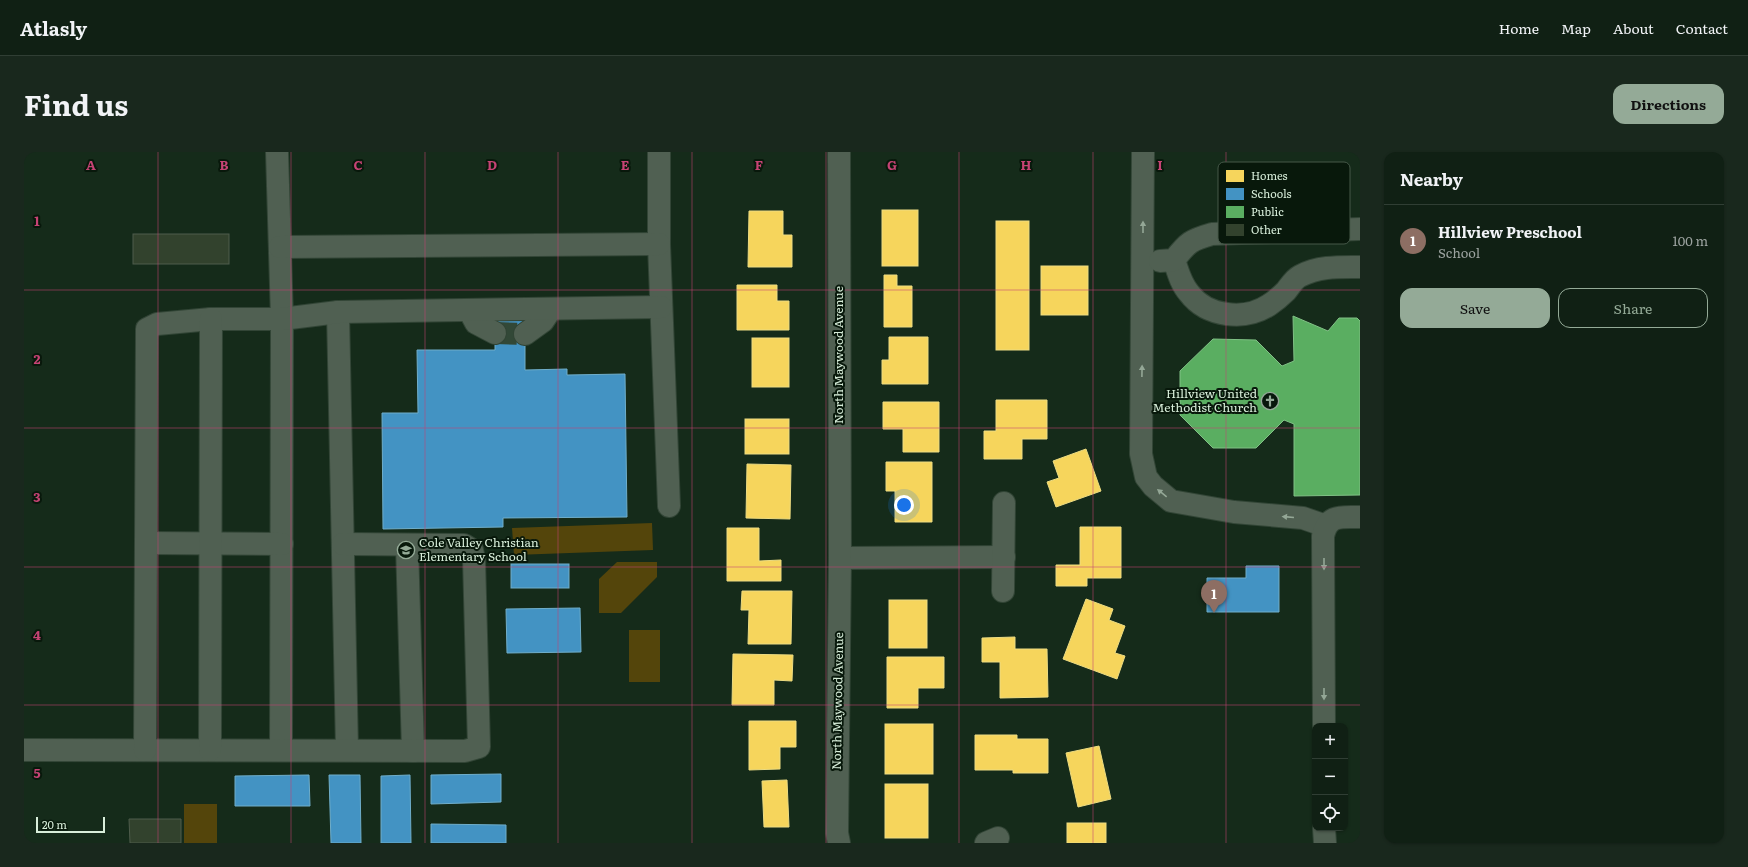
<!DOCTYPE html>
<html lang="en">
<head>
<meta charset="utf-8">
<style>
  :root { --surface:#102014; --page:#19281d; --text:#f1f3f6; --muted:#9ca3a0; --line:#303e34; --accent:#94aa97 }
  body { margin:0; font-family:Literata,serif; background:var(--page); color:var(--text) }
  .controls { position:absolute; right:12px; bottom:12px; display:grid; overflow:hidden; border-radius:8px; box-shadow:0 1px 3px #0004 }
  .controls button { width:36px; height:36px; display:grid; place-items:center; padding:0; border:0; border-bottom:1px solid var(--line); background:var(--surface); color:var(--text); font:20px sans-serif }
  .scale { position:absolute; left:12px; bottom:10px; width:69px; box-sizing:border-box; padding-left:4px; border:2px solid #d8eeda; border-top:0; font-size:11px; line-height:14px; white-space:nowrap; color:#d8eeda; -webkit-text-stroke:3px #08180b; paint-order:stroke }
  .you { position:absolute; left:880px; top:353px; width:14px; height:14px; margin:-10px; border:3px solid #fff; border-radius:50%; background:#1a73e8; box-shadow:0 0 0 6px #1a73e833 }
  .badge { display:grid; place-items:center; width:26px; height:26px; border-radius:50%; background:var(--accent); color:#fff; font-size:13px; font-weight:700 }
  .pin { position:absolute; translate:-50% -33px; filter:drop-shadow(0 1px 2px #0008) }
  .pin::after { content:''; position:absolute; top:21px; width:14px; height:12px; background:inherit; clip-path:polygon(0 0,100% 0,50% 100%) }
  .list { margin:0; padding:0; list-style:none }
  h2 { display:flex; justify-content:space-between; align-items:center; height:52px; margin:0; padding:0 16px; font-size:17px }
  h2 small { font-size:13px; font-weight:400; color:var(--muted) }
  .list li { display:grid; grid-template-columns:26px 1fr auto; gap:12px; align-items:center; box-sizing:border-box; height:72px; padding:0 16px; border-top:1px solid var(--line) }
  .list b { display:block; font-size:15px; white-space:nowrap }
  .list p { margin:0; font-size:13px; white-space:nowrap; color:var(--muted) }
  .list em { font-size:13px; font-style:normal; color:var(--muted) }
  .actions { display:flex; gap:8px; padding:12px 16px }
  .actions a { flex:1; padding:9px 0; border:1px solid var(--accent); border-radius:12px; text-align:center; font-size:14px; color:var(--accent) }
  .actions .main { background:var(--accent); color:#111 }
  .icon { flex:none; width:22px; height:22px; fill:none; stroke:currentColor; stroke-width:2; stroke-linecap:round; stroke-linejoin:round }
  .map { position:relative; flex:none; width:1336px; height:691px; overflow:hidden; border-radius:12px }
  header { display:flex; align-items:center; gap:24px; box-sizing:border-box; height:56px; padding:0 20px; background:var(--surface); border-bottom:1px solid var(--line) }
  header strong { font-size:19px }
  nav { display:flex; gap:22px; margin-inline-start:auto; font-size:14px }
  .intro { display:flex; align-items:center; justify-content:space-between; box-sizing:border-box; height:96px; padding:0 24px }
  h1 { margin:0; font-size:28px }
  .button { padding:10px 18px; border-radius:12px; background:var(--accent); color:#111; font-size:14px; font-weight:700 }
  main { display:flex; gap:24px; padding:0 24px }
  aside { flex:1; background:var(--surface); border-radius:12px; box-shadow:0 1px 3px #0004 }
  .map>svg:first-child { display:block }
</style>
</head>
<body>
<header>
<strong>Atlasly</strong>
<nav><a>Home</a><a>Map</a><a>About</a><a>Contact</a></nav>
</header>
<div class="intro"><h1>Find us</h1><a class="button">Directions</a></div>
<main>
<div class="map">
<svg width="1336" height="691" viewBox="0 0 1336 691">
  <rect width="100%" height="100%" fill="#152b1a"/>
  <g fill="#54450b">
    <path d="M628,371L629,398L490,403L488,376Z"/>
    <path d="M593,410H633V425L597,461H575V427Z"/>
    <rect x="605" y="478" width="31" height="52"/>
    <rect x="160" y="652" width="33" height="39"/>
  </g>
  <g fill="#f6d55c" stroke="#eddc82">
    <rect x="858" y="58" width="36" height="56"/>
    <path d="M725,59H759V83H768V115H724Z"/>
    <rect x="972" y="69" width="33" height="129"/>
    <rect x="1017" y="114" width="47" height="49"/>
    <path d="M860,123H873V134H888V175H860Z"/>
    <path d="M713,133H753V149H765V178H713Z"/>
    <path d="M865,185H904V232H858V208H865Z"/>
    <rect x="728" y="186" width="37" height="49"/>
    <path d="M972,248H1023V287H998V307H960V279H972Z"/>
    <path d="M859,250H915V300H879V277H859Z"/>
    <rect x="721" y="267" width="44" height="35"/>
    <path d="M1062,297L1077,339L1032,355L1023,330L1035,326L1029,309Z"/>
    <path d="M862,310H908V370H871V339H862Z"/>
    <path d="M723,312L767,313L766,367L722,366Z"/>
    <path d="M1056,375H1097V426H1063V434H1032V413H1056Z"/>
    <path d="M703,376H735V409L757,408V429H703Z"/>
    <path d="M718,439H768L767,492H724L725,458H717Z"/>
    <path d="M1062,447L1089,457L1085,468L1101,474L1091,501L1101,504L1093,527L1039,507Z"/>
    <rect x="865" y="448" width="38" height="48"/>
    <path d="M991,485V497H1023L1024,545L976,546V510H958V486Z"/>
    <path d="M709,502L769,503L768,529L750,528V553H708Z"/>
    <path d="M863,505H920V536H894V556H863Z"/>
    <path d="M725,569H772V595H756V617L725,618Z"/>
    <rect x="861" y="572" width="48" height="50"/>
    <path d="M951,583H993V587H1024V621H989V618H951Z"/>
    <path d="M1075,594L1087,647L1054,655L1042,601Z"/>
    <path d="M763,628L765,675H740L738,629Z"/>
    <rect x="861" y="632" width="43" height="54"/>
    <rect x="1043" y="671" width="39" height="20"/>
  </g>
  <g fill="#4393c3" stroke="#70aeca">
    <path d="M501,168V218L543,217V223L601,222L603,365L479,366V375L359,377L358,261H394L393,198H471V169Z"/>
    <rect x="487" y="412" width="58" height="24"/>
    <path d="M1222,414H1255V460H1183V426H1222Z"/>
    <path d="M556,456L557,500L483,501L482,457Z"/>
    <path d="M477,622V650L407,652V623Z"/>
    <path d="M285,623L286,654H211V624Z"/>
    <path d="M305,623H336L337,691H307Z"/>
    <path d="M386,623L387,691H357V624Z"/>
    <path d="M407,672L482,673V691H407Z"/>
  </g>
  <path fill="#5aae61" stroke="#80c185" d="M1269,164L1304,179L1315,166H1333L1336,169V343L1270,344V272L1260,268L1232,296H1189L1156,263V219L1189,187L1232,188L1258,214L1270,209Z"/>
  <g fill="#32422d" stroke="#4f5c4c">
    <rect x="109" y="82" width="96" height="30"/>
    <path d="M105,667H157V691H106Z"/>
  </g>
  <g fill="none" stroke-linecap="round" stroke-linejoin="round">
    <path stroke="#324837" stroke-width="22" stroke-dasharray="22 11" stroke-linecap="butt" d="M471,181L501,182"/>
    <defs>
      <g id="minor">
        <path d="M253,0L258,167L257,598"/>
        <path d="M635,0V92L645,354"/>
        <path d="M1119,0L1117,302L1122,325L1129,334L1147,349L1210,360L1279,366L1302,374"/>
        <path d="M256,95L635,92"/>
        <path d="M1150,108C1154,120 1157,132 1165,141C1183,165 1221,169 1245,153C1251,149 1257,144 1262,139C1266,134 1270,127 1276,124C1295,114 1315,115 1336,115"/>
        <path d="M1136,109L1150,108C1164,90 1167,88 1188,82L1336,77"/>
        <path d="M445,158L452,171L471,181"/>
        <path d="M314,160L323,598"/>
        <path d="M501,182L519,169L527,157"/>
        <path d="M122,391L258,392"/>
        <path d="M383,393L389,599"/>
        <path d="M816,406L980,405"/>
        <path d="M979,439L980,351"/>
        <path d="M1300,574L1299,384C1304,362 1317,365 1336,365"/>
        <path d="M0,598L441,599L455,595L450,407L448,398L440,393L319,392"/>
        <path d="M121,598L123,177L133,172L187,167H258L314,160L637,155"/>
        <path d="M186,598L187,167"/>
        <path d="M1300,676L1301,691"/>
        <path d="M815,691L813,681L816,406L815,0"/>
        <path d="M962,691L974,686"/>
      </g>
    </defs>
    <use href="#minor" stroke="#324536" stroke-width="24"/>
    <use href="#minor" stroke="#506052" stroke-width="22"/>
  </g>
  <defs><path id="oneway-solid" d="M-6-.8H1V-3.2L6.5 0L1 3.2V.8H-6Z"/></defs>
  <g fill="#94a796">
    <use href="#oneway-solid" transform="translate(1119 75) rotate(-90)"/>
    <use href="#oneway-solid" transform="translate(1118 219) rotate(-89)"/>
    <use href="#oneway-solid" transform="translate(1138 341) rotate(-141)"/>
    <use href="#oneway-solid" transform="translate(1264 365) rotate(-175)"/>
    <use href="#oneway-solid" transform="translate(1300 412) rotate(90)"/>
    <use href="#oneway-solid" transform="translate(1300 542) rotate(90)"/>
  </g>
  <path fill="none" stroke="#c64374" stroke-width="1" stroke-opacity="0.55" d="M134,0V691M267,0V691M401,0V691M534,0V691M668,0V691M802,0V691M935,0V691M1069,0V691M1202,0V691M0,138H1336M0,276H1336M0,415H1336M0,553H1336"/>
  <defs>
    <symbol id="church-ring" viewBox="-11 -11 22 22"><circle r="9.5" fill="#08180b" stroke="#94aa97" stroke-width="1.5"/><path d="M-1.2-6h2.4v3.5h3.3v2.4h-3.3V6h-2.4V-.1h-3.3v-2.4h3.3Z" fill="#94aa97"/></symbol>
    <symbol id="school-ring" viewBox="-11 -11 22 22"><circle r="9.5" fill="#08180b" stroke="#94aa97" stroke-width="1.5"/><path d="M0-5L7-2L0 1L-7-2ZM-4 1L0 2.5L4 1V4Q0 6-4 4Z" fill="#94aa97"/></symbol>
  </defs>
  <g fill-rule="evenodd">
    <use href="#church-ring" x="1236" y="239" width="20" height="20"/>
    <use href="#school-ring" x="372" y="388" width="20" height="20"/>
  </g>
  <g text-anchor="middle" stroke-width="4" stroke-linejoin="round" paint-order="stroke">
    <g font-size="12" fill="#d8eeda" stroke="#08180b">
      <text transform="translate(815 203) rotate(-90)" y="4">North Maywood Avenue</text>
      <text transform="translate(814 549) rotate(-89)" y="4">North Maywood Avenue</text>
    </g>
    <g font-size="12" fill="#d8eeda" stroke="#08180b" text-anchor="end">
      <text x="1233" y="246">Hillview United<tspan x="1233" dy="14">Methodist Church</tspan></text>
      <text x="395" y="395" text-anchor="start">Cole Valley Christian<tspan x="395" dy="14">Elementary School</tspan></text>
    </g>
  </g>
  <rect x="1194" y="10" width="132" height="82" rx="6" fill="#08180b" stroke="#465849" stroke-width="1"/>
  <rect x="1202" y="18" width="18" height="12" fill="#f6d55c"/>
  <rect x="1202" y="36" width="18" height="12" fill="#4393c3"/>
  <rect x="1202" y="54" width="18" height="12" fill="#5aae61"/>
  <rect x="1202" y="72" width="18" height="12" fill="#32422d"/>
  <g font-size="11" fill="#d8eeda">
    <text x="1227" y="28">Homes</text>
    <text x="1227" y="46">Schools</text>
    <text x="1227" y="64">Public</text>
    <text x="1227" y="82">Other</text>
  </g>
  <g font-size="13" text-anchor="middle" font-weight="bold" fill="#c64374" stroke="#08180b" stroke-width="4" stroke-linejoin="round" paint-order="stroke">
    <text x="67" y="18">A</text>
    <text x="200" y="18">B</text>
    <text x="334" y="18">C</text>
    <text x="468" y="18">D</text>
    <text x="601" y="18">E</text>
    <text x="735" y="18">F</text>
    <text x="868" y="18">G</text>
    <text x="1002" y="18">H</text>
    <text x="1136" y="18">I</text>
    <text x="13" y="74">1</text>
    <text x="13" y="212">2</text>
    <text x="13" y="350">3</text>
    <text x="13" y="488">4</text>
    <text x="13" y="626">5</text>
  </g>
</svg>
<div class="controls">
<button>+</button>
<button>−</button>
<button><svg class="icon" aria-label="locate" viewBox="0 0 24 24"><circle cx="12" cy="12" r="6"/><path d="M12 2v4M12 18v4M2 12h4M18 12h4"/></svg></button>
</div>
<div class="scale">20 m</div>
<div class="you"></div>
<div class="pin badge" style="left:1190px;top:461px;background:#8d6e63">1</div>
</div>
<aside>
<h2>Nearby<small></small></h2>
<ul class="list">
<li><span class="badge" style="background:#8d6e63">1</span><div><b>Hillview Preschool</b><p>School</p></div><em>100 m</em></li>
</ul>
<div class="actions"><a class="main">Save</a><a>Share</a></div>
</aside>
</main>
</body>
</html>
